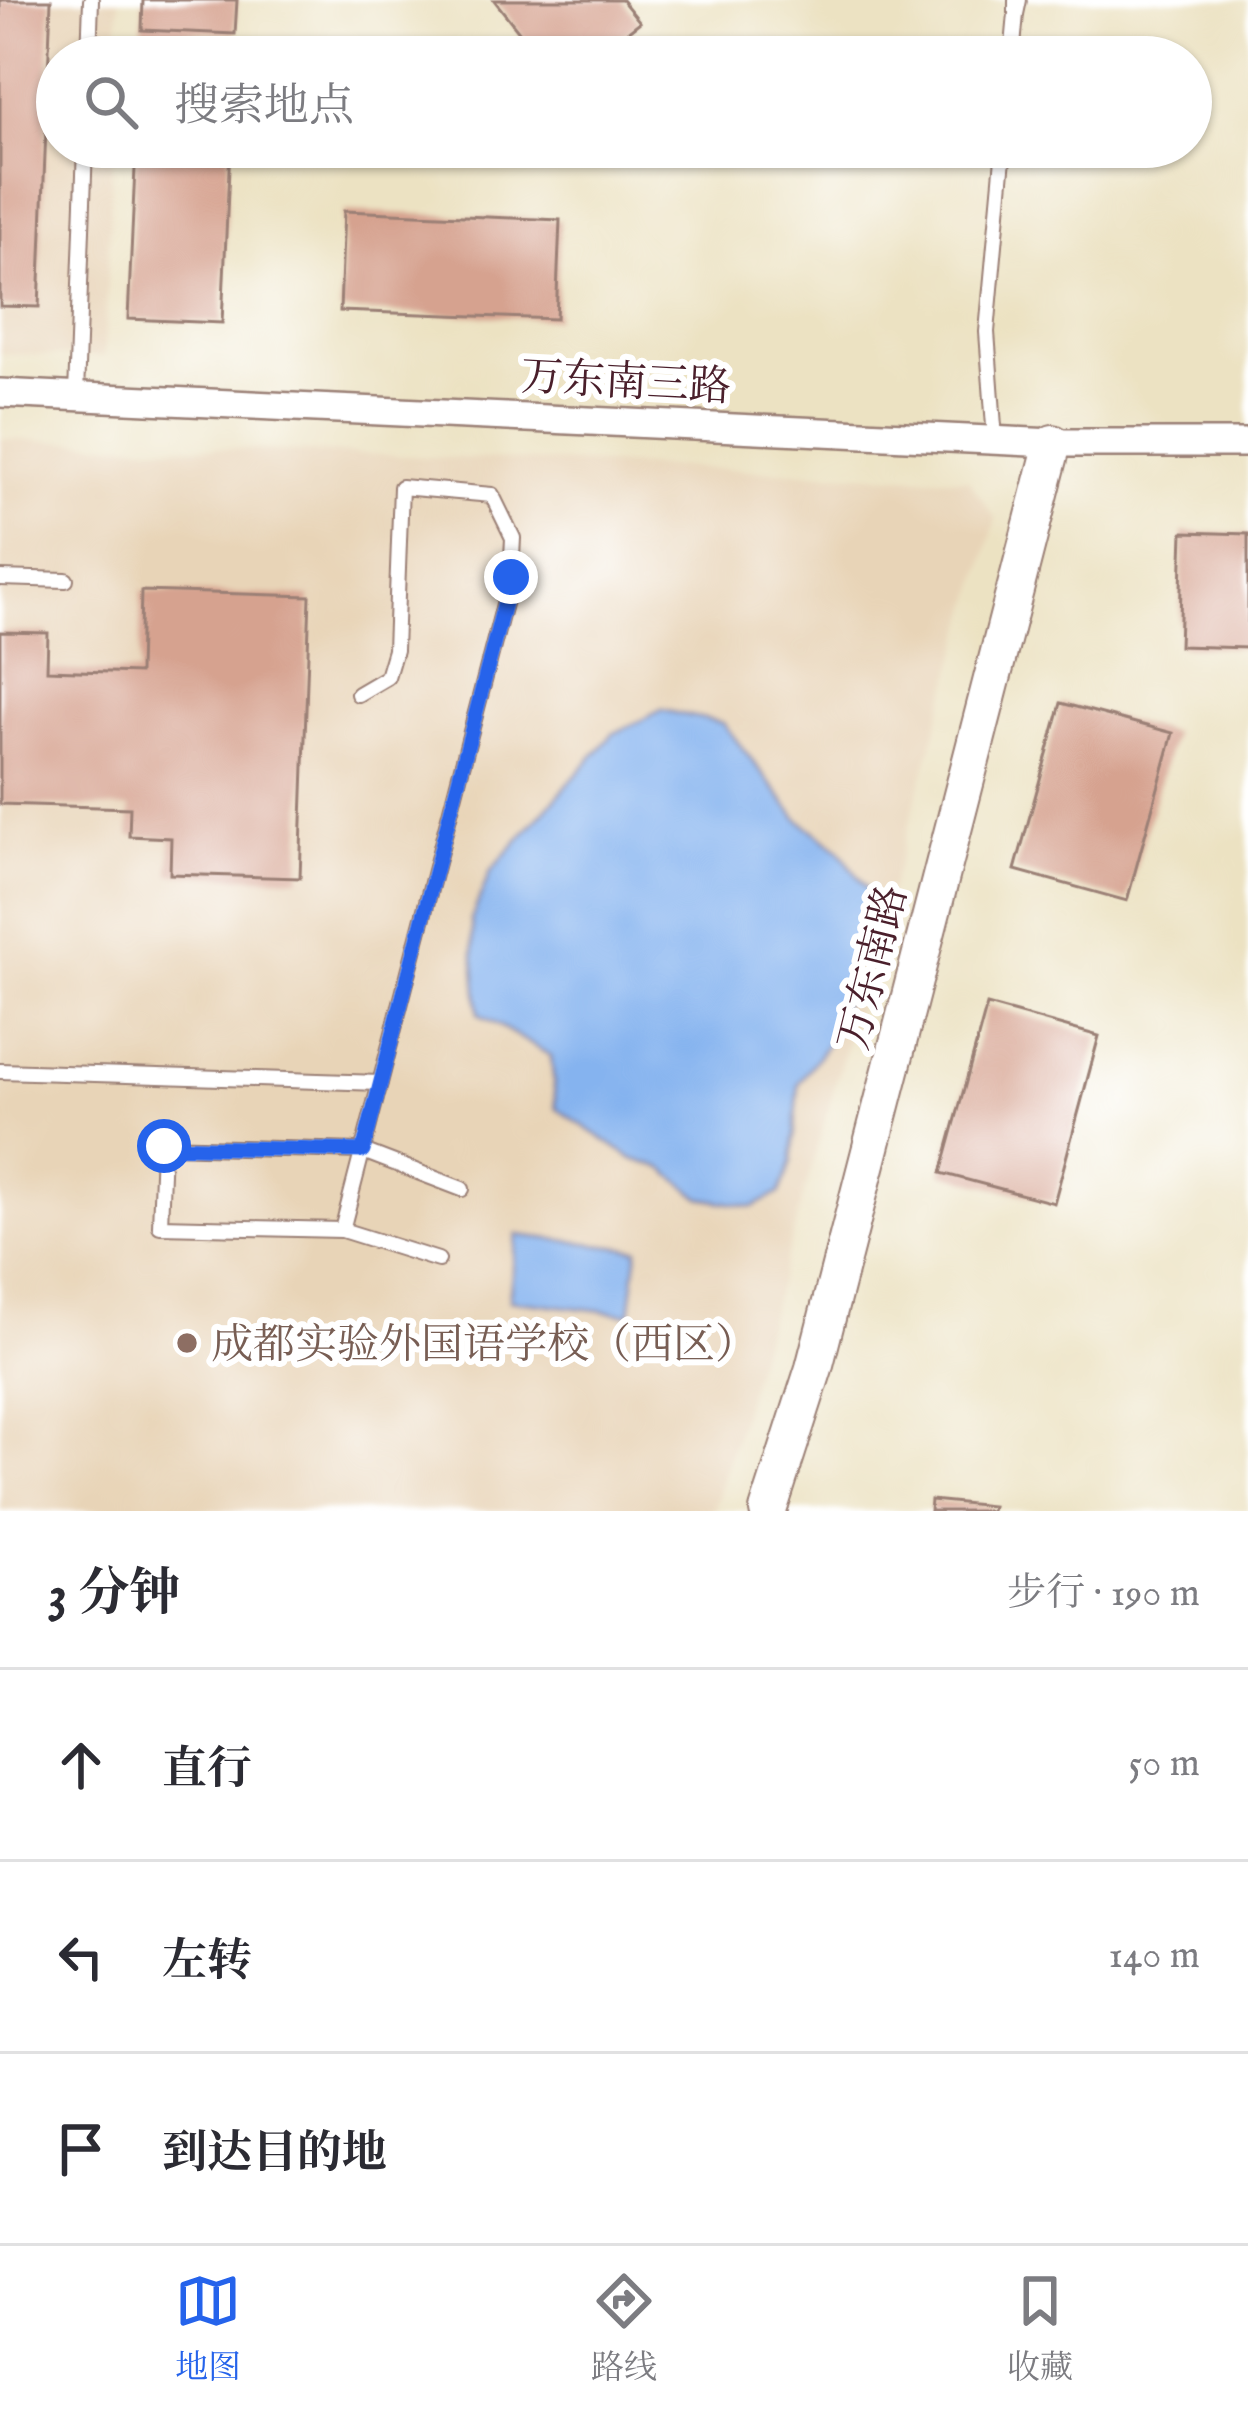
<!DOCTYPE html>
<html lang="zh">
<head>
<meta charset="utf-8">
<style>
  :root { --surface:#fff; --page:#f7f7f7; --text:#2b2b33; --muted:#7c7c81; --line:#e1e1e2; --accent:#2563eb }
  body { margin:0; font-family:"IM FELL English","Noto Serif SC",serif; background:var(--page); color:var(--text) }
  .stop { position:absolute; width:36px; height:36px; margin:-27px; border:9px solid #2563eb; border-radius:50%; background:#fff }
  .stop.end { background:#2563eb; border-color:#fff; box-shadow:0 3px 12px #0008 }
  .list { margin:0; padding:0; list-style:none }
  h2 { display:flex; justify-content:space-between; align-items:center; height:156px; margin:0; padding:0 48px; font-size:51px }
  h2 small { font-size:39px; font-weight:400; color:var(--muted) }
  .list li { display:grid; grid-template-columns:78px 1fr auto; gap:36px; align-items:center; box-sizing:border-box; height:192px; padding:0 48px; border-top:3px solid var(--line) }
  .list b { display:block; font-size:45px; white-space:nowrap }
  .list em { font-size:39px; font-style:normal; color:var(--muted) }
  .icon { flex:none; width:66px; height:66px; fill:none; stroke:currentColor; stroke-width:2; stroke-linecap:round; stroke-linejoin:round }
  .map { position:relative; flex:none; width:1248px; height:1511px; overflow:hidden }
  .search { position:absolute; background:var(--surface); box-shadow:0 3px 9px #0004; left:36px; right:36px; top:36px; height:132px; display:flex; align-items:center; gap:30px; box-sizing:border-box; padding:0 42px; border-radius:66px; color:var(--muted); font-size:45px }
  .sheet { height:732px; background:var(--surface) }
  nav { display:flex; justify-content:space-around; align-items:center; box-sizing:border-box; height:168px; border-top:3px solid var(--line); background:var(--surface); font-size:33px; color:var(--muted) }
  nav a { display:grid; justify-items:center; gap:6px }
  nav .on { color:var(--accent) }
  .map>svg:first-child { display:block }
</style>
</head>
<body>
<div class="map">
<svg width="1248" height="1511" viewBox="0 0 1248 1511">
  <rect width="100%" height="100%" fill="#fff"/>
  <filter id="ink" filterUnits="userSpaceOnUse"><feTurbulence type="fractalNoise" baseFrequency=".00833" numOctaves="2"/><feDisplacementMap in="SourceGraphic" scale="24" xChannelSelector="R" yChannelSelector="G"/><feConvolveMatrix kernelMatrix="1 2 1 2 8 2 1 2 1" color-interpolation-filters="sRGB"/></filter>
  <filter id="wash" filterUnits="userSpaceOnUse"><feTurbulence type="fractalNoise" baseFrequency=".004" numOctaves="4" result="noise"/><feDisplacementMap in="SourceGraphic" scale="48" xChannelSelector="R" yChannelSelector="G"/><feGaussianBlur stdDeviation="2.7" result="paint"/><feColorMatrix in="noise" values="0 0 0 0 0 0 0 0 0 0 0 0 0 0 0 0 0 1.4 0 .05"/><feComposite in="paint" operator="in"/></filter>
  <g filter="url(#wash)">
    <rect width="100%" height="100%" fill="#ece2c2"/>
    <g fill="#e8d4b7">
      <path d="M0,0H119L116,57H57V147H113L104,357L0,354Z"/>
      <path d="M0,439L968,479L996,519L714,1511H0Z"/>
    </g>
    <g fill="#85b3ef" stroke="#68698d" stroke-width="3">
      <path d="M662,710L723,723L797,818L838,849L873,897L872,916L849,969L840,1025L799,1083L792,1161L780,1193L753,1207L701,1198L663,1168L633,1159L556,1108L551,1056L479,1014L471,920L490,872L613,734Z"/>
      <path d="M517,1235L638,1249L630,1314L509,1300Z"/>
    </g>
    <g id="blocks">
      <g fill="#d6a28f">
        <path d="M0,0H51L39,307L0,306Z"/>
        <path d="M143,0H237L235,34L142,30Z"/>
        <path d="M494,0H622L640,22L595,57H539Z"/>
        <path d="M136,147H230L222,323L128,319Z"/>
        <path d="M344,211L560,220L556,319L340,311Z"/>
        <path d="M1183,532L1248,534V648L1179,646Z"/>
        <path d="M141,591L310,596L300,878L170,874L171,838L129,836L130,808L0,804V632L48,633L47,670L139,673Z"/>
        <path d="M1061,703L1173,733L1127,901L1015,870Z"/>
        <path d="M987,1005L1099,1036L1054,1203L941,1173Z"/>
        <path d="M931,1500L992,1506L991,1511H930Z"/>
      </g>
    </g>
  </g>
  <g filter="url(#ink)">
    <use href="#blocks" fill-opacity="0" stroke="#9b8076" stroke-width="3"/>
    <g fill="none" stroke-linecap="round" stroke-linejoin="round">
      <defs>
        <g id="service">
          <path d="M1016,0V14L1019,0"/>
          <path d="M89,57L91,0"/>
          <path d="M1012,57L1016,14"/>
          <path d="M76,395L85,147"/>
          <path d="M995,440L987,332L1004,147"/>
          <path d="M0,578L66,580"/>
          <path d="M0,1071L380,1083L511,577L513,538L492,495L401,487L395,650L387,677L358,694"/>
          <path d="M342,1230L380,1083"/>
          <path d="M438,1260L342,1230L160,1226L163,1146L363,1151L462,1189"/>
        </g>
        <path id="minor" d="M0,393L1053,443H1248"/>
        <path id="tertiary" d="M768,1511L814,1368L1053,443"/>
      </defs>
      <use href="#service" stroke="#9b8076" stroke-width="18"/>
      <use href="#minor" stroke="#9b8076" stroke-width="32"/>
      <use href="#tertiary" stroke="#9b8076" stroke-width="40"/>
      <use href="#service" stroke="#fff" stroke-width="14"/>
      <use href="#minor" stroke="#fff" stroke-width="27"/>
      <use href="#tertiary" stroke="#fff" stroke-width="36"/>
    </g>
  </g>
  <g fill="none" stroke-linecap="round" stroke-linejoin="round" filter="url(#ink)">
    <path stroke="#2563eb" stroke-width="15" d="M164,1146L363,1151L511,577"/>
  </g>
  <circle fill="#8d6e63" stroke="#fff" stroke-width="4.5" cx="187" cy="1343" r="12"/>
  <g text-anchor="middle" stroke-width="12" stroke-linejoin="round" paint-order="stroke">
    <g font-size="42" fill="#4a1f2b" stroke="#fff">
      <text transform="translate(626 380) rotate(3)" y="15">万东南三路</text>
      <text transform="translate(871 967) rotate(-76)" y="15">万东南路</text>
    </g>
    <g font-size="42" fill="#785e54" stroke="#fff" text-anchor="start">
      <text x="211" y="1358">成都实验外国语学校（西区）</text>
    </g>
  </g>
</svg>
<div class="stop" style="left:164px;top:1146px"></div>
<div class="stop end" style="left:511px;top:577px"></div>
<div class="search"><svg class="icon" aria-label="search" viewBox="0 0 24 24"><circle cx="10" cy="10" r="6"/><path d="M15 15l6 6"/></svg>搜索地点</div>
</div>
<section class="sheet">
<h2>3 分钟<small>步行 · 190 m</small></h2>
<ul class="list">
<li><svg class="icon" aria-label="ahead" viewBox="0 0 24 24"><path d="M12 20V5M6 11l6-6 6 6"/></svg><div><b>直行</b></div><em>50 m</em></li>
<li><svg class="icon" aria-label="left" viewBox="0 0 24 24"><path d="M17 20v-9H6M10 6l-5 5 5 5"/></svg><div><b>左转</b></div><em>140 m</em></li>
<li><svg class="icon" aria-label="arrive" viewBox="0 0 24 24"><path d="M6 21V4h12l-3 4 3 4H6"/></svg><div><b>到达目的地</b></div></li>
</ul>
</section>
<nav>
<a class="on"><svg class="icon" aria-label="map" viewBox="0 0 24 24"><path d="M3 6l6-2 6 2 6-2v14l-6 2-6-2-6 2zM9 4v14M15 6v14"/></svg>地图</a>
<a><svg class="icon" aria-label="directions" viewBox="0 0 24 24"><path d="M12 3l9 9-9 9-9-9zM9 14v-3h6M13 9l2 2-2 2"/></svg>路线</a>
<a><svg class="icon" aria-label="saved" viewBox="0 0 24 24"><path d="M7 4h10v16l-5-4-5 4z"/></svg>收藏</a>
</nav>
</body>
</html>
